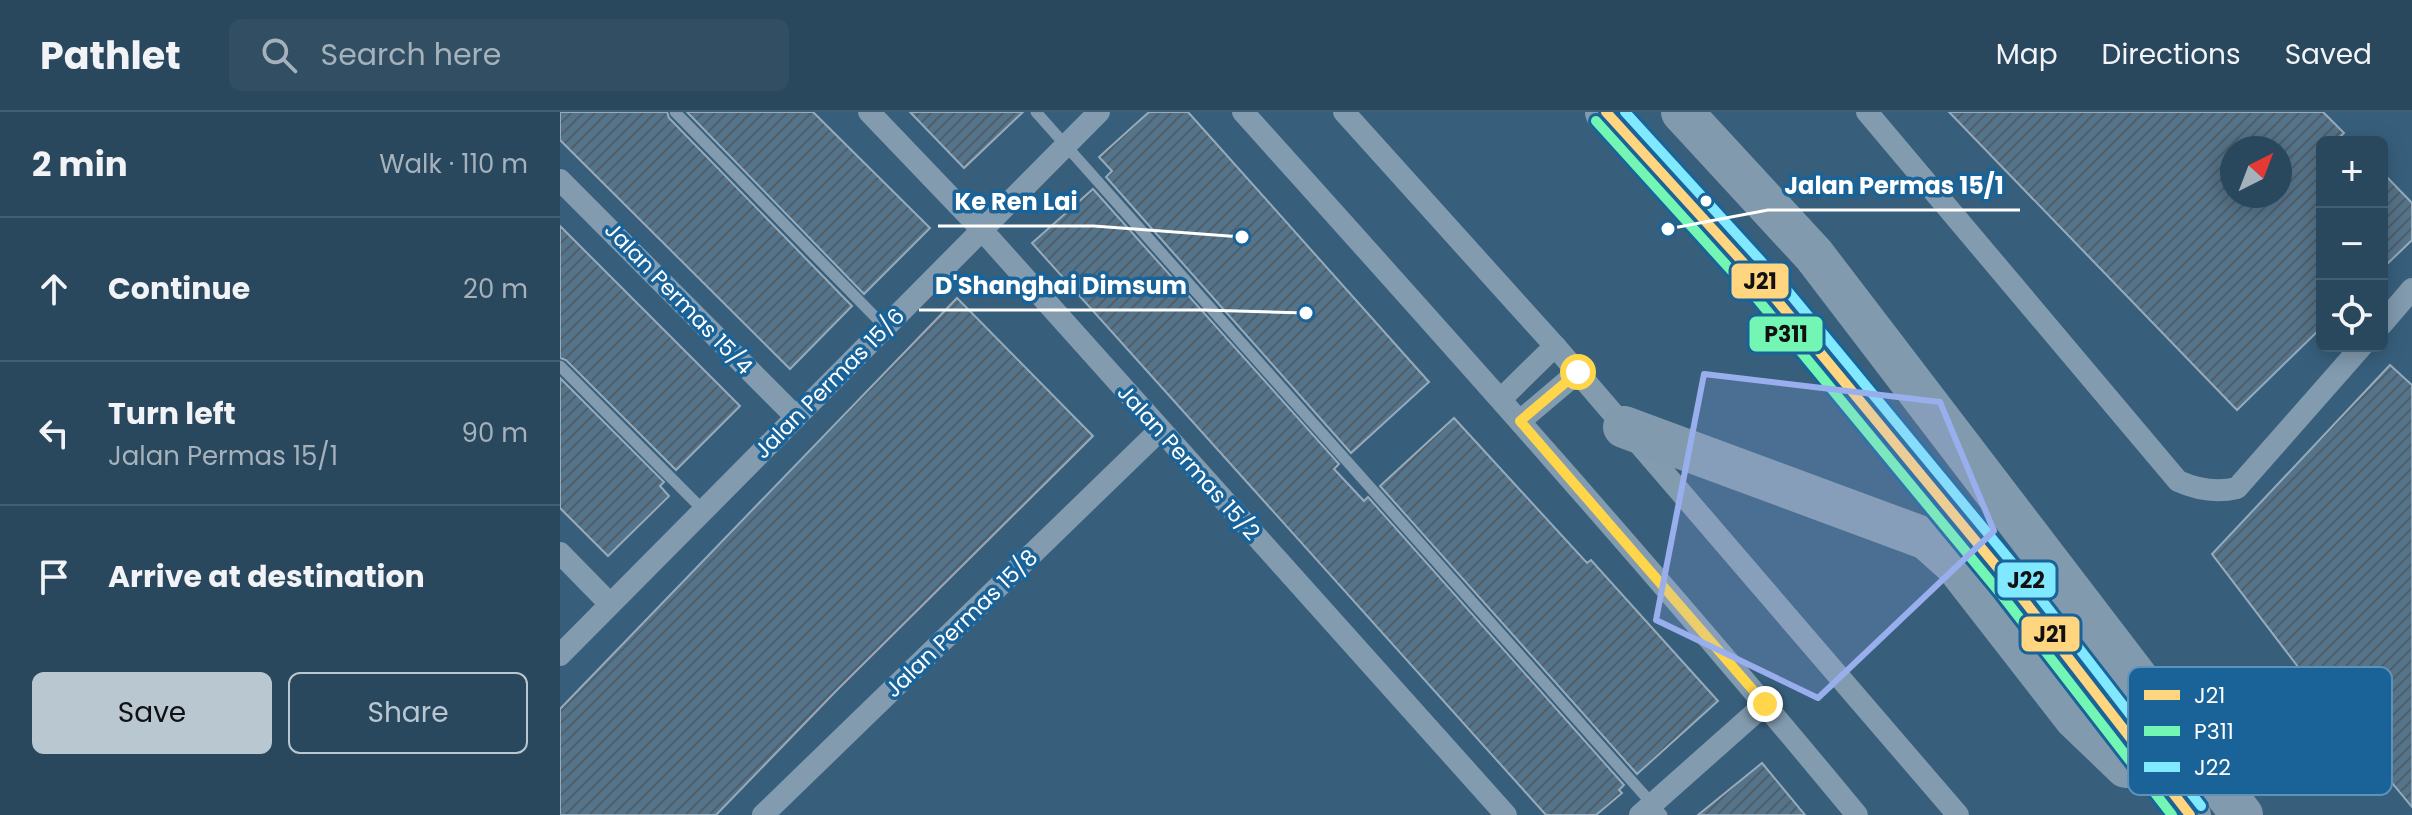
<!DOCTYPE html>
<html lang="en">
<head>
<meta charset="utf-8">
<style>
  :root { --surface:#29475d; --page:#314e63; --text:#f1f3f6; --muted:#a5b2bc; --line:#455f72; --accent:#b9c7d1 }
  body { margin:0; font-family:Poppins,sans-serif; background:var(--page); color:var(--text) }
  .controls { position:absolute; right:24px; top:24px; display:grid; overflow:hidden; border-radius:12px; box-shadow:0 4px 20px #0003 }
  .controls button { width:72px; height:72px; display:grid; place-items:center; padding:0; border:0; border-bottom:2px solid var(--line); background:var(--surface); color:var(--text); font:40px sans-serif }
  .compass { position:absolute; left:1660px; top:24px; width:72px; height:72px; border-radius:50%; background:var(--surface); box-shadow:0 4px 20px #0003; rotate:42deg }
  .stop { position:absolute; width:24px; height:24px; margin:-18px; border:6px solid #ffd54a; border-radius:50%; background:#fff }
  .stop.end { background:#ffd54a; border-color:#fff; box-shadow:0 2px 8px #0008 }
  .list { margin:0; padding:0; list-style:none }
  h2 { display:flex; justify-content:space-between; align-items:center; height:104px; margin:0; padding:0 32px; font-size:34px }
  h2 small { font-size:26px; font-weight:400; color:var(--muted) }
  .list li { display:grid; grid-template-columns:52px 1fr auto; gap:24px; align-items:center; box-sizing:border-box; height:144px; padding:0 32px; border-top:2px solid var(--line) }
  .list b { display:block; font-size:30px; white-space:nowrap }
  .list p { margin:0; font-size:26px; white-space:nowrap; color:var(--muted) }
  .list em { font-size:26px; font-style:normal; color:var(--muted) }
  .actions { display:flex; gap:16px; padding:24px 32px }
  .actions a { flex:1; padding:18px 0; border:2px solid var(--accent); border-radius:12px; text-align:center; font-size:28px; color:var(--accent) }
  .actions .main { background:var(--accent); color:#111 }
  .icon { flex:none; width:44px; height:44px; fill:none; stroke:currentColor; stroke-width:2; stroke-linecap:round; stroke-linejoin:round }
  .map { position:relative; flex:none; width:1852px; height:703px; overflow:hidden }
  header { display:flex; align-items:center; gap:48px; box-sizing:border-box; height:112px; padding:0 40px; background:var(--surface); border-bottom:2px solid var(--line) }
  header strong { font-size:38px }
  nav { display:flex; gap:44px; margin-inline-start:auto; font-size:28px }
  .search { width:560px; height:72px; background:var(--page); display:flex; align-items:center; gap:20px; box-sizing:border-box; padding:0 28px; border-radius:12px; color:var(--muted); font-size:30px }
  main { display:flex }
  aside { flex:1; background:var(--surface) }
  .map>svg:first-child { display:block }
</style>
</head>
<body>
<header>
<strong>Pathlet</strong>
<div class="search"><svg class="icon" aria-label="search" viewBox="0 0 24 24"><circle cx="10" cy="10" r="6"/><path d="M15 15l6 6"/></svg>Search here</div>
<nav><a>Map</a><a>Directions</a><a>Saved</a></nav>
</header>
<main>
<aside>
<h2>2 min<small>Walk · 110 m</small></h2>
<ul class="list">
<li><svg class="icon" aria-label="ahead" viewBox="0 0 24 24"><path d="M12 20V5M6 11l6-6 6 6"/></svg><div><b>Continue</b></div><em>20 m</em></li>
<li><svg class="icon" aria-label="left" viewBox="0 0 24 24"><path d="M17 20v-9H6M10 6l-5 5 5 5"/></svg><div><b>Turn left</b><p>Jalan Permas 15/1</p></div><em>90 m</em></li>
<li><svg class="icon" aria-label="arrive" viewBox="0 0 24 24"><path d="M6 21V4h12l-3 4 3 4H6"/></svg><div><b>Arrive at destination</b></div></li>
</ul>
<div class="actions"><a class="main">Save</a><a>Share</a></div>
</aside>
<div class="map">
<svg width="1852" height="703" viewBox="0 0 1852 703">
  <defs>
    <pattern id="building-hatch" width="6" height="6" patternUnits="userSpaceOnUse" patternTransform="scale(2)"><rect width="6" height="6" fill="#54748b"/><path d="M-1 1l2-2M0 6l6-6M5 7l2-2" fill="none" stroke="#505e68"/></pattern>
  </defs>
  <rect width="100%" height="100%" fill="#375f7c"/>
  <g fill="url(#building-hatch)" stroke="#96abbb" stroke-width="2" fill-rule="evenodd">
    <path d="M0,0H107L109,6L292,194L230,257L0,28Z"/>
    <path d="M127,0H253L370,116L304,182Z"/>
    <path d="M350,0H463L404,56Z"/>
    <path d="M589,0H628L869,270L791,341L546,65L552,59L539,45Z"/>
    <path d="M1389,0H1763L1784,21L1775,30H1762V215L1677,298ZM1672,36H1720V84H1672Z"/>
    <path d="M1822,60L1852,91V128L1822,157Z"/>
    <path d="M533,77L779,352L774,357L804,389L808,385L1064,673L1059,678L1062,681L1036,703H986L472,131Z"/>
    <path d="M0,114L180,294L116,358L6,248L0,246Z"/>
    <path d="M397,186L533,324L276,579L156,703H0V597Z"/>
    <path d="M1830,253L1852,273V695L1764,589L1652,442Z"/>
    <path d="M0,266L104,370L100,374L109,384L48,444L0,396Z"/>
    <path d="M894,306L1027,451L1031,448L1158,589L1077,662L820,374Z"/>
    <path d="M1202,651L1245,703H1138Z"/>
  </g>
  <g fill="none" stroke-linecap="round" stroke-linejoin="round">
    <g stroke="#829baf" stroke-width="11">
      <path d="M115,0L325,215"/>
      <path d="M476,0L1102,703"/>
      <path d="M0,254L143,398"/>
    </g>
    <g stroke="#829baf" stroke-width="22">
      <path d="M309,0L422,118L946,703"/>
      <path d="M683,0C891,231 1099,463 1297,703"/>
      <path d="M784,0L995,234L1398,703"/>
      <path d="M1307,0L1618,369C1638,378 1656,381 1677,376L1802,234"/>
      <path d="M0,68L236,305"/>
      <path d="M1822,212L1852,177"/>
      <path d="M941,287L995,234"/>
      <path d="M960,309L1018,260"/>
      <path d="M0,441L50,492"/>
      <path d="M0,543L539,0"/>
      <path d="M203,703L600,318"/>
      <path d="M1080,703L1205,592"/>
    </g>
    <g stroke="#819aad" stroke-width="42">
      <path d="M1046,0L1210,180L1452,473L1630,703"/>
      <path d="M1122,0L1254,143L1682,703"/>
      <path d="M1064,315L1367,427L1396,453L1515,606L1566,655"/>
    </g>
    <defs>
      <path id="bus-1" d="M1046,0L1210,180L1452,473L1630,703"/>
      <path id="bus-2" d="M1036,9L1199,189L1441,482L1612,703"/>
      <path id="bus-3" d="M1065,0L1221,171L1463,464L1641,694"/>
    </defs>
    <use href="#bus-1" stroke="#1a6399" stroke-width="16"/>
    <use href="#bus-2" stroke="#1a6399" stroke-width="16"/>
    <use href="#bus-3" stroke="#1a6399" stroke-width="16"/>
    <use href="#bus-1" stroke="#ffd580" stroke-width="10"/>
    <use href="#bus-2" stroke="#73f6b3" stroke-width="10"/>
    <use href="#bus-3" stroke="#80e8ff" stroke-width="10"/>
  </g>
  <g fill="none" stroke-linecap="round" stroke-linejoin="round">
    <path stroke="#ffd54a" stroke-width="10" d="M1018,260L960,309L1205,592"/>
  </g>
  <path fill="#99afed" fill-opacity="0.2" stroke="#99afed" stroke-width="6" stroke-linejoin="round" d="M1144,262L1380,290L1434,419L1258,586L1096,508Z"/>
  <circle fill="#fff" stroke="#1a6399" stroke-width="3" cx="1146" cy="89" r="7"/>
  <g text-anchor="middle" stroke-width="7" stroke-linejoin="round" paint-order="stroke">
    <g font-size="22" fill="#fff" stroke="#1a6399">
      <text transform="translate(119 186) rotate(46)" y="8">Jalan Permas 15/4</text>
      <text transform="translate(269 271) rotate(-45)" y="8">Jalan Permas 15/6</text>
      <text transform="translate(629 350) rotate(48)" y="8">Jalan Permas 15/2</text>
      <text transform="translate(401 511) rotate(-44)" y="8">Jalan Permas 15/8</text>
    </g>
  </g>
  <rect x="1568" y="555" width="264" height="128" rx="12" fill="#1a6399" stroke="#5f92b8" stroke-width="2"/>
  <rect x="1584" y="578" width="36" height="10" fill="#ffd580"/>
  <rect x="1584" y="614" width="36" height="10" fill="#73f6b3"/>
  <rect x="1584" y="650" width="36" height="10" fill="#80e8ff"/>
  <g font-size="22" fill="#fff">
    <text x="1634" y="591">J21</text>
    <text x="1634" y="627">P311</text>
    <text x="1634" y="663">J22</text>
  </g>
  <path fill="none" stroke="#fff" stroke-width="3" d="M1108 117L1208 98H1460M682 125L534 114H378M746 201L643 198H359"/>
  <g fill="#fff" stroke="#1a6399" stroke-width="3">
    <circle cx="1108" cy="117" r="8"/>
    <circle cx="682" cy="125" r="8"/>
    <circle cx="746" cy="201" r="8"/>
  </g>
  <g font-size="24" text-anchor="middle" font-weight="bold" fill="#fff" stroke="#1a6399" stroke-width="7" stroke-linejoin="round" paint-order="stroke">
    <text x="1334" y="82">Jalan Permas 15/1</text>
    <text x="456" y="98">Ke Ren Lai</text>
    <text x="501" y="182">D'Shanghai Dimsum</text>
  </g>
  <g stroke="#1a6399" stroke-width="3">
    <rect x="1170" y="150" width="60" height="38" rx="8" fill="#ffd580"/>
    <rect x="1188" y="203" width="76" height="38" rx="8" fill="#73f6b3"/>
    <rect x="1436" y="449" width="61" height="38" rx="8" fill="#80e8ff"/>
    <rect x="1460" y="503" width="61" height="38" rx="8" fill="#ffd580"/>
  </g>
  <g font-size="22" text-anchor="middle" font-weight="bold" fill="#111">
    <text x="1200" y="177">J21</text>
    <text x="1226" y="230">P311</text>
    <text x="1466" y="476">J22</text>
    <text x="1490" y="530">J21</text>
  </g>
</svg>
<div class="controls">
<button>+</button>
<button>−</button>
<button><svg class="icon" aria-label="locate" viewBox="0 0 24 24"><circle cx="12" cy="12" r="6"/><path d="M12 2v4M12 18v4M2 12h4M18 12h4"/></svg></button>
</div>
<svg class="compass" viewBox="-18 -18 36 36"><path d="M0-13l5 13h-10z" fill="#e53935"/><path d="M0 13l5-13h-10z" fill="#a5b2bc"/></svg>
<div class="stop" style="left:1018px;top:260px"></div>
<div class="stop end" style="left:1205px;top:592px"></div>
</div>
</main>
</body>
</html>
